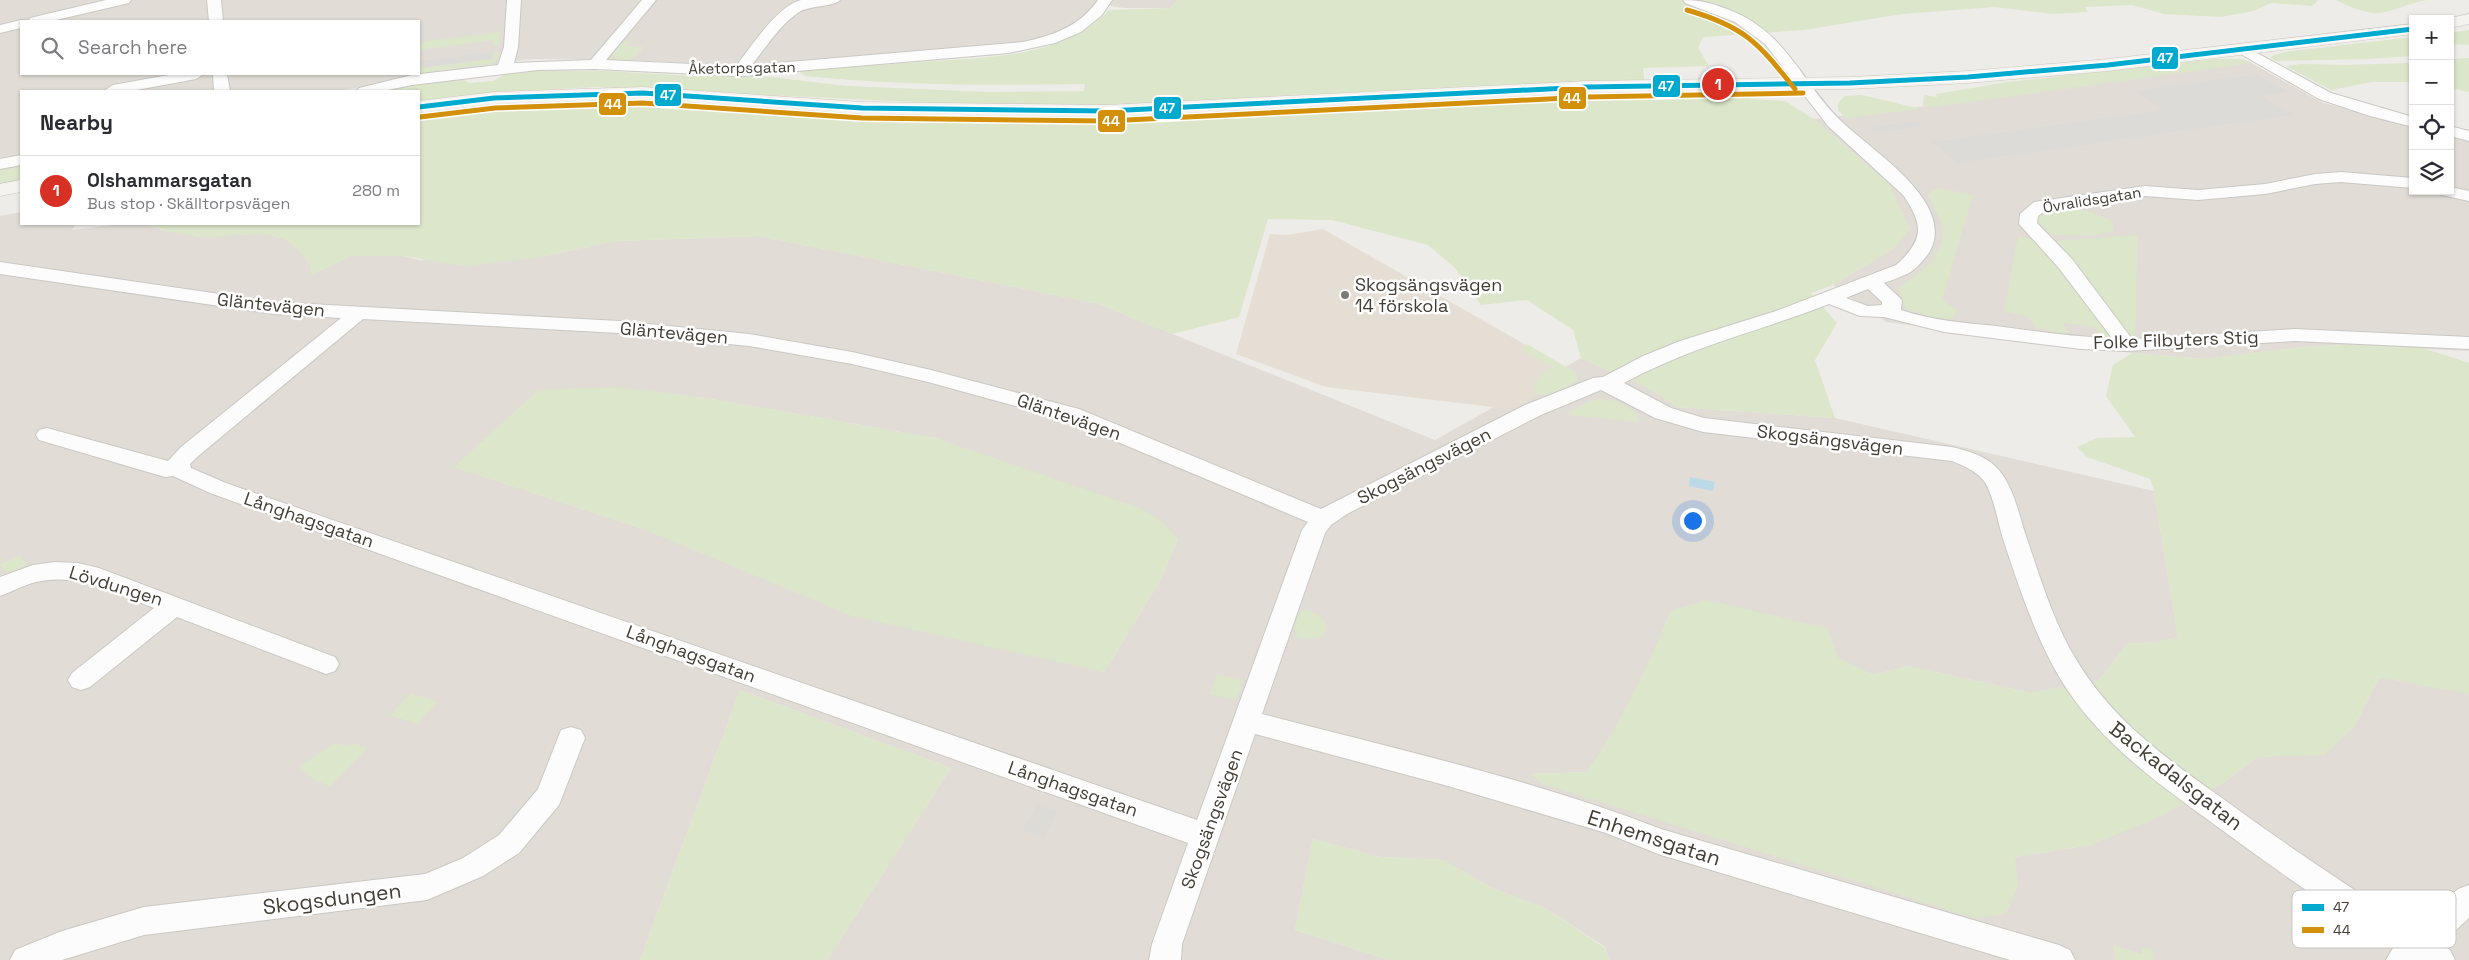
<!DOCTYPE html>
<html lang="en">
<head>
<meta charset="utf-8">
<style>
  :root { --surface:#fff; --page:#f7f7f7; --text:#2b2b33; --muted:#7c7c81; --line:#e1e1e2; --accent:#d93025 }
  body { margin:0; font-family:"Space Grotesk",sans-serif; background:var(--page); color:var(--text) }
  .controls { position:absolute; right:15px; top:15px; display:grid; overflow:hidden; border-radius:0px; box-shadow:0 1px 4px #0004 }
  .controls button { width:45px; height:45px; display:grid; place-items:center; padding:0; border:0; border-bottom:1px solid var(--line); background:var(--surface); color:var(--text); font:25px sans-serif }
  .you { position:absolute; left:1692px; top:520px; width:18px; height:18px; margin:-12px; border:4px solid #fff; border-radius:50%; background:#1a73e8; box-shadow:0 0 0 8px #1a73e833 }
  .badge { display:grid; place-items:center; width:32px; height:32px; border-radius:50%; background:var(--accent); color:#fff; font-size:16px; font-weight:700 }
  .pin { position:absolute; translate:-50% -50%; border:2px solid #fff; box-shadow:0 1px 5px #0006 }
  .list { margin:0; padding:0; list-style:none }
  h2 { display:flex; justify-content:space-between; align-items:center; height:65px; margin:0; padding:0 20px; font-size:21px }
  h2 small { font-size:16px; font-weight:400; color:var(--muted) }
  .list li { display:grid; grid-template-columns:32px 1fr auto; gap:15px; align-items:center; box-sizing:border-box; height:70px; padding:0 20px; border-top:1px solid var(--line) }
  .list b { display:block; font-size:19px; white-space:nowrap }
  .list p { margin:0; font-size:16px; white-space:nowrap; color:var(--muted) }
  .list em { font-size:16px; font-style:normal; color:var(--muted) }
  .icon { flex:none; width:28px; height:28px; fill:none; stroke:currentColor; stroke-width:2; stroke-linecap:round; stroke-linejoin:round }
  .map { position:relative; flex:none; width:2469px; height:960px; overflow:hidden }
  .search { position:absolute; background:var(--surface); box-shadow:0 1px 4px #0004; left:20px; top:20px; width:400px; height:55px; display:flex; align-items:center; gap:12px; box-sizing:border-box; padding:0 18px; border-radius:0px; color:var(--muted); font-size:19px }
  .panel { position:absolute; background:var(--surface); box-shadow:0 1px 4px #0004; left:20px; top:90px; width:400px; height:135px; border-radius:0px }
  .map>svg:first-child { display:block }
</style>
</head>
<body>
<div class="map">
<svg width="2469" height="960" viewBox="0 0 2469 960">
  <rect width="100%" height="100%" fill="#eeece8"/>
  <g fill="#e1ddd6" fill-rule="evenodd">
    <path d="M0,0H1177L1171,8H1123L1095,3L1082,18L1056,33L1017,44L845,59L730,65L629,60L532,59L451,70L337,91H21V155L0,158ZM21,21H419V74H21Z"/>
    <path d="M2248,61L2323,103L2413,125V191H2450V135L2469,139V351L2347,345L2303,347L2204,359L2132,353L1886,322L1833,285L1894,248L1889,184L1814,119L1961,102Z"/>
    <path d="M21,212V224H76L72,230L121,224H146L162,230L202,237L263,233L289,240L310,262L312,274L351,256H403L420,260L535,258L616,241L758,236L1096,303L1435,440L1581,358L1646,387L1678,407L1835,418L2154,491L2178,637L2158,642L2127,644L2098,681L2031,693L1908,666L1873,675L1839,659L1671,611L1646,671L1609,740L1587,772L1531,774L2018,886L2014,857L2090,845L2223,783L2257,757L2324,754L2354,727L2379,677L2467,693L2469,694V960H1609L1605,947L1547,909L1490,887L1443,860L1380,857L1313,839L1295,930L1390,960H827L951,768L740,690L640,960H0V216ZM700,397L935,438L1178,539L1160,581L1104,672L643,529L455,467Z"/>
  </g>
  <path fill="#e4ded4" d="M1323,229L1580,376L1509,409L1326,387L1236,354L1270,234L1287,235Z"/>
  <g fill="#dce6ca">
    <path d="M1177,0H2318L2312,6L2271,3L2254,11L2221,17L2164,14L2132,5L2085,7L2088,12L2052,14L1995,7L1902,14L1804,30L1703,37L1698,48L1709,66L1643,68L1645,87C1667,103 1706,102 1731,92L1751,99L1785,101L1814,119L1889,184L1910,229L1894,248L1833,285L1811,293L1837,323L1815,360L1835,418L1678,407L1646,387L1581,358L1573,330L1527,300L1481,305L1455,268L1428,245L1332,220L1268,219L1239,317L1172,334L1096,303L758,236L616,241L535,258L465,266L403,256H351L312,275C310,262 306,258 297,249C272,223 234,239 202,237C183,235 164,231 146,224H419V121L485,107L601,103L675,104L949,118L1084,115L1022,107L595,87L492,93L419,102V91H377L450,79H461L470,83L493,81L507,73L529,71H605L693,76H761L847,86L988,92L1084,91L1085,84C991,86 898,85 805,76L798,71C838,68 879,65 919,62C982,57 1062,60 1109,10L1171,8Z"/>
    <path d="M2336,0H2427C2412,2 2390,13 2377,13C2363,13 2348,6 2336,0Z"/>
    <path d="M2469,30V45L2450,44V33Z"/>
    <path d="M501,32L499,45L493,46V40L421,50L419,54V42Z"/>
    <path d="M2413,37V56L2367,59L2275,61L2270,57L2284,52Z"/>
    <path d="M623,41L631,42L627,46L644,47L630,61L616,60L612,54Z"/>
    <path d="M499,51L498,59L491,64L419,74V63L421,68L490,58L492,52Z"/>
    <path d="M2469,58V92L2450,88V59Z"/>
    <path d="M2216,59H2241L2252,63L1934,107L1923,106L1924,95L1937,97L1936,94L2008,82Z"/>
    <path d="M2413,63V82H2372L2331,90L2286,66L2301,64L2342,65Z"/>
    <path d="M1861,95L1866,96L1921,109L1846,118L1838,110V103L1845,96Z"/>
    <path d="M21,163V180L0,184V167Z"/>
    <path d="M1938,188L1973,195L1942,300L1958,311L1953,318L1939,320L1906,309L1898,288C1920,273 1945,257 1942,227C1940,217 1932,204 1928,194Z"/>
    <path d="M2067,208L2091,212L2112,221L2114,231L2096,235H2043L2031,224L2041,212Z"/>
    <path d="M2138,235L2135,340C2119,340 2103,345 2096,327L2063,323L2069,334L2067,336L2036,327L2029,317L2004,311L2018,237L2056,241Z"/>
    <path d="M1527,344L1575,372L1578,381L1549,395L1534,394L1533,389L1540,376L1552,367L1521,349Z"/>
    <path d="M2347,345L2423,348L2469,363V694L2379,677L2354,727L2324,755L2257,757L2223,783L2157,818L2090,845L2015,857L2018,886L2006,914L1974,918L1543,784L1530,774L1587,772C1622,722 1647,667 1671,611L1706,600L1827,628L1839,659L1873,675L1908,666L2031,693L2098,681L2127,644L2158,642L2178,637L2154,491L2150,479L2087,457L2077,447L2097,438L2135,437L2106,396L2113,365L2132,353L2204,359L2303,347Z"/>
    <path d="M615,387L700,397L935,438L1140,508L1160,520L1178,539L1160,581L1104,672L852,616L643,529L454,467L538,390Z"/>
    <path d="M1595,399L1617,401L1638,414L1639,422L1570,415L1568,412Z"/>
    <path d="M19,555L27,564L8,574L0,565Z"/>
    <path d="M1305,610C1319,613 1332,621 1323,637L1305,639L1295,637L1298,630L1293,629L1300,612Z"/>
    <path d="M1217,674L1243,680L1236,700L1210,694Z"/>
    <path d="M740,690L951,768L827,960H640Z"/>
    <path d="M411,693L438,702L417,724L390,715Z"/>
    <path d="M334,743L348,746L353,743L368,748L330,786L314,780L299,767Z"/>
    <path d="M1313,839L1380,857L1443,860L1490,887L1547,909L1605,948L1609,960H1390L1295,930Z"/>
    <path d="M2113,945L2142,954V947L2152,949L2155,960H2115Z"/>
  </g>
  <g fill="#dddbd8">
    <path d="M493,52L492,59L420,68L421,61Z"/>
    <path d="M2257,74L2288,92L2262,96L2294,115L1958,163L1931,142L2163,110L2134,91Z"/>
    <path d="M1917,121L1923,126L1875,133L1869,127Z"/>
    <path d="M1037,804L1058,811L1044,838L1023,831Z"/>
  </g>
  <path fill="#bcd9e8" d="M1690,477L1715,482L1713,491L1689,486Z"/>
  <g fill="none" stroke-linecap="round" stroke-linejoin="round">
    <defs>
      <g id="street">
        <path d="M106,0H131L129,3L52,21H28L30,18Z"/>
        <path d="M207,0H221L223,21H209Z"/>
        <path d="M507,0H521L518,47L514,63L591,60L642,0H656L606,60L736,66C751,47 777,6 801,0C812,0 828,0 840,0C834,7 811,5 799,12C780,25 766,47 752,65L1023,42C1053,36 1080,26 1098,0H1112L1102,15L1081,32L1055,43L1009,53L740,76L595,69L538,70L412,85L383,91H356L359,88L412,75L498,65L504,47Z"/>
        <path d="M1683,0C1700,0 1711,3 1727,9C1788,32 1799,80 1841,121C1872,151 1956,202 1930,251C1925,259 1916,269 1909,273C1901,277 1892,280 1884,283L1902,300L1901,310C1931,320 1964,323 1996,326C2034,331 2073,337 2112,338L2058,267L2019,224L2020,214L2034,202L2145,186L2198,190L2265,184L2315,174L2341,172L2413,178V188L2341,182L2315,184L2265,194L2198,200L2145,196L2045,211L2038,216L2037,223L2072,259L2132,339L2295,329L2469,337V349L2295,341L2127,351L2081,349L1944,332L1884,317L1860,316L1829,304C1760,331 1689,347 1624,383L1671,408L1704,418L1952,447C1968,451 1984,455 1996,467C2014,485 2019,516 2027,539C2041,580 2054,624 2077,661C2115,724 2174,764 2233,806C2292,849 2353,890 2415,928L2458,889L2469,885V918L2441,944L2450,950L2455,960H2386L2393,948C2332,909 2273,868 2215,825C2156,782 2096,740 2058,675C2034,633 2019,587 2004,542C1998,524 1995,501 1986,484C1979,472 1964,466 1952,461L1703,432L1655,418L1601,390L1541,415L1347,514L1331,525L1325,533L1262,714C1395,749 1532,779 1661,829L2059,945L2070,950L2075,960H2010L1658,854L1606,833L1448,786L1255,734L1182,944L1181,960H1149L1152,944L1188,843L210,493L173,476L165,477L39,440L36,435L39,430L47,428L168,461L181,447L341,318L274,314L0,274V262L274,302L619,321L749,334L852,352L931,370L1079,409L1321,509L1525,405L1593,378L1603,377L1643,356L1680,341L1776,311L1896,265C1924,240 1924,225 1903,195L1828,126L1765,44L1735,22L1685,3ZM1868,289L1882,302V305L1868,306L1846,298ZM363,319L619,333L749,346L852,364L928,382L1063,419L1308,522L1302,530L1197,820L226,483L191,468L190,464L197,457Z"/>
        <path d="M21,20L26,21H21V28L0,33V25Z"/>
        <path d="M2244,46L2331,93L2413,117V127L2370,116L2319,99L2239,53L2237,50Z"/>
        <path d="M174,74H204L196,79L131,91L105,90L113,85Z"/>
        <path d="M213,74H227L230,91H214Z"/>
        <path d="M2450,126L2469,131V141L2450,136Z"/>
        <path d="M21,155V165L0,169V159Z"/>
        <path d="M2450,187L2469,191V201L2441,195L2439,191H2450Z"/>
        <path d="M55,562L78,563L99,568L335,657L339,664L335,671L326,674L177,617L90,687L81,690L72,687L68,680L72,673L154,608C116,593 78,572 36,582C23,585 12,592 0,596V577L33,565Z"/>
        <path d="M571,727L581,730L585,738L559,805L519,853L483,876L427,900L144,935L62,960H10L15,950L62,931L144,907L425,874L463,858L499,835L538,789L561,730Z"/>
      </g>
      <g id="secondary">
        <path d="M2469,14V24L2450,28V19H2446Z"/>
        <path d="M2413,24V34L2108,71L1968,83L1850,89L1587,93L1107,117L862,114L643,99L494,104L419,113V101L494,92L643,87L862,102L1107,105L1587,81L1850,77L1968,71L2108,59Z"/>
        <path d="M21,180V192L0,196V184Z"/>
      </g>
    </defs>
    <use href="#street" stroke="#cac8c4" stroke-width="2"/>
    <use href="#secondary" stroke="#ccc8c0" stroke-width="1"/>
    <use href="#street" fill="#fcfcfc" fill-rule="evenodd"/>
    <use href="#secondary" fill="#f5f3ef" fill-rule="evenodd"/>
    <defs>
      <path id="bus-1" d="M419,107L494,98L643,93L862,108L1107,111L1587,87L1850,83L1968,77L2108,65L2413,29"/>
      <g id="bus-2">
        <path d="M1687,10C1746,27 1758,43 1795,89"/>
        <path d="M420,117L495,108L643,103L862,118L1107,121L1587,97L1803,93"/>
      </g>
    </defs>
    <use href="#bus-1" stroke="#fff" stroke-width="8"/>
    <use href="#bus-2" stroke="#fff" stroke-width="8"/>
    <use href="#bus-1" stroke="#00a9ce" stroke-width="5"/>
    <use href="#bus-2" stroke="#d3910b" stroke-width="5"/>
  </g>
  <circle fill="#7e7a74" stroke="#fff" stroke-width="2" cx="1345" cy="295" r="5"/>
  <g text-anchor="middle" stroke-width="5" stroke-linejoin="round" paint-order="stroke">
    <g font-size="15" fill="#423d35" stroke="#fff">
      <text transform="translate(742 68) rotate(-1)" y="5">Åketorpsgatan</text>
      <text transform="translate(2092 200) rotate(-9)" y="5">Övralidsgatan</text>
    </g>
    <g font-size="18" fill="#423d35" stroke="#fff" text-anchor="start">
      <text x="1355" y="291">Skogsängsvägen<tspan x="1355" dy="21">14 förskola</tspan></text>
    </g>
    <g font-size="18" fill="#423d35" stroke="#fff">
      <text transform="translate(271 305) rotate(6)" y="6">Gläntevägen</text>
      <text transform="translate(674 333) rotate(5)" y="6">Gläntevägen</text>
      <text transform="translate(2176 340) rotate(-2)" y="6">Folke Filbyters Stig</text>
      <text transform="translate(1069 417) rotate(19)" y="6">Gläntevägen</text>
      <text transform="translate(1830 440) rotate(7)" y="6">Skogsängsvägen</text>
      <text transform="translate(1424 466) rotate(-27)" y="6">Skogsängsvägen</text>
      <text transform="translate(309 520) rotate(19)" y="6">Långhagsgatan</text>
      <text transform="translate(116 586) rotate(17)" y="6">Lövdungen</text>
      <text transform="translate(691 654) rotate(20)" y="6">Långhagsgatan</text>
      <text transform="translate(1073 789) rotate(19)" y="6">Långhagsgatan</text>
      <text transform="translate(1212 819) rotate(-70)" y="6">Skogsängsvägen</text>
    </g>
    <g font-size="21" fill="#423d35" stroke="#fff">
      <text transform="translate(2176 776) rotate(38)" y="7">Backadalsgatan</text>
      <text transform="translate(1654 838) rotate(18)" y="7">Enhemsgatan</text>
      <text transform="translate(332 899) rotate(-7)" y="7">Skogsdungen</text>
    </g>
  </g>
  <rect x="2292" y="890" width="164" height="58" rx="8" fill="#fff" stroke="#c6c5c2" stroke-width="1"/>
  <rect x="2302" y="904" width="22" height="7" fill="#00a9ce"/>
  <rect x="2302" y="927" width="22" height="6" fill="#d3910b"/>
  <g font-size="14" fill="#423d35">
    <text x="2333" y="912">47</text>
    <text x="2333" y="935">44</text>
  </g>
  <g stroke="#fff" stroke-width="2">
    <rect x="2151" y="46" width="28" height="24" rx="5" fill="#00a9ce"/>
    <rect x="1652" y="74" width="29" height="24" rx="5" fill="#00a9ce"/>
    <rect x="654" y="83" width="28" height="24" rx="5" fill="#00a9ce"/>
    <rect x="1558" y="86" width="29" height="24" rx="5" fill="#d3910b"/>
    <rect x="598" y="92" width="29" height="24" rx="5" fill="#d3910b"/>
    <rect x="1153" y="96" width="29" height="24" rx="5" fill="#00a9ce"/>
    <rect x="1097" y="109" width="29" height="24" rx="5" fill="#d3910b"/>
  </g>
  <g font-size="14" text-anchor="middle" font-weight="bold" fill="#fff">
    <text x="2165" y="63">47</text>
    <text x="1666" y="91">47</text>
    <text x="668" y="100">47</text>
    <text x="1572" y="103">44</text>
    <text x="613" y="109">44</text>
    <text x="1167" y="113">47</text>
    <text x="1111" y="126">44</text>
  </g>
</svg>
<div class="controls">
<button>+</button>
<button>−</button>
<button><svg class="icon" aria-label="locate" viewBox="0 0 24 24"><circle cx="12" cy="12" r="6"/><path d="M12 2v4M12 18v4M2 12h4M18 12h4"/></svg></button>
<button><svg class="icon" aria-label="layers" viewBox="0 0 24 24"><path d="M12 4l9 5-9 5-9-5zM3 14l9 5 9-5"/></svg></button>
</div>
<div class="you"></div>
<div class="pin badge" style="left:1718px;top:84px">1</div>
<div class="search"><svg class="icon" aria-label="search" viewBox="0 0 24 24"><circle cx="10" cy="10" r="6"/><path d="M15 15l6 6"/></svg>Search here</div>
<section class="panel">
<h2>Nearby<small></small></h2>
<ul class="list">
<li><span class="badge">1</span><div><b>Olshammarsgatan</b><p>Bus stop · Skälltorpsvägen</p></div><em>280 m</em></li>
</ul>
</section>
</div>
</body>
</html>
